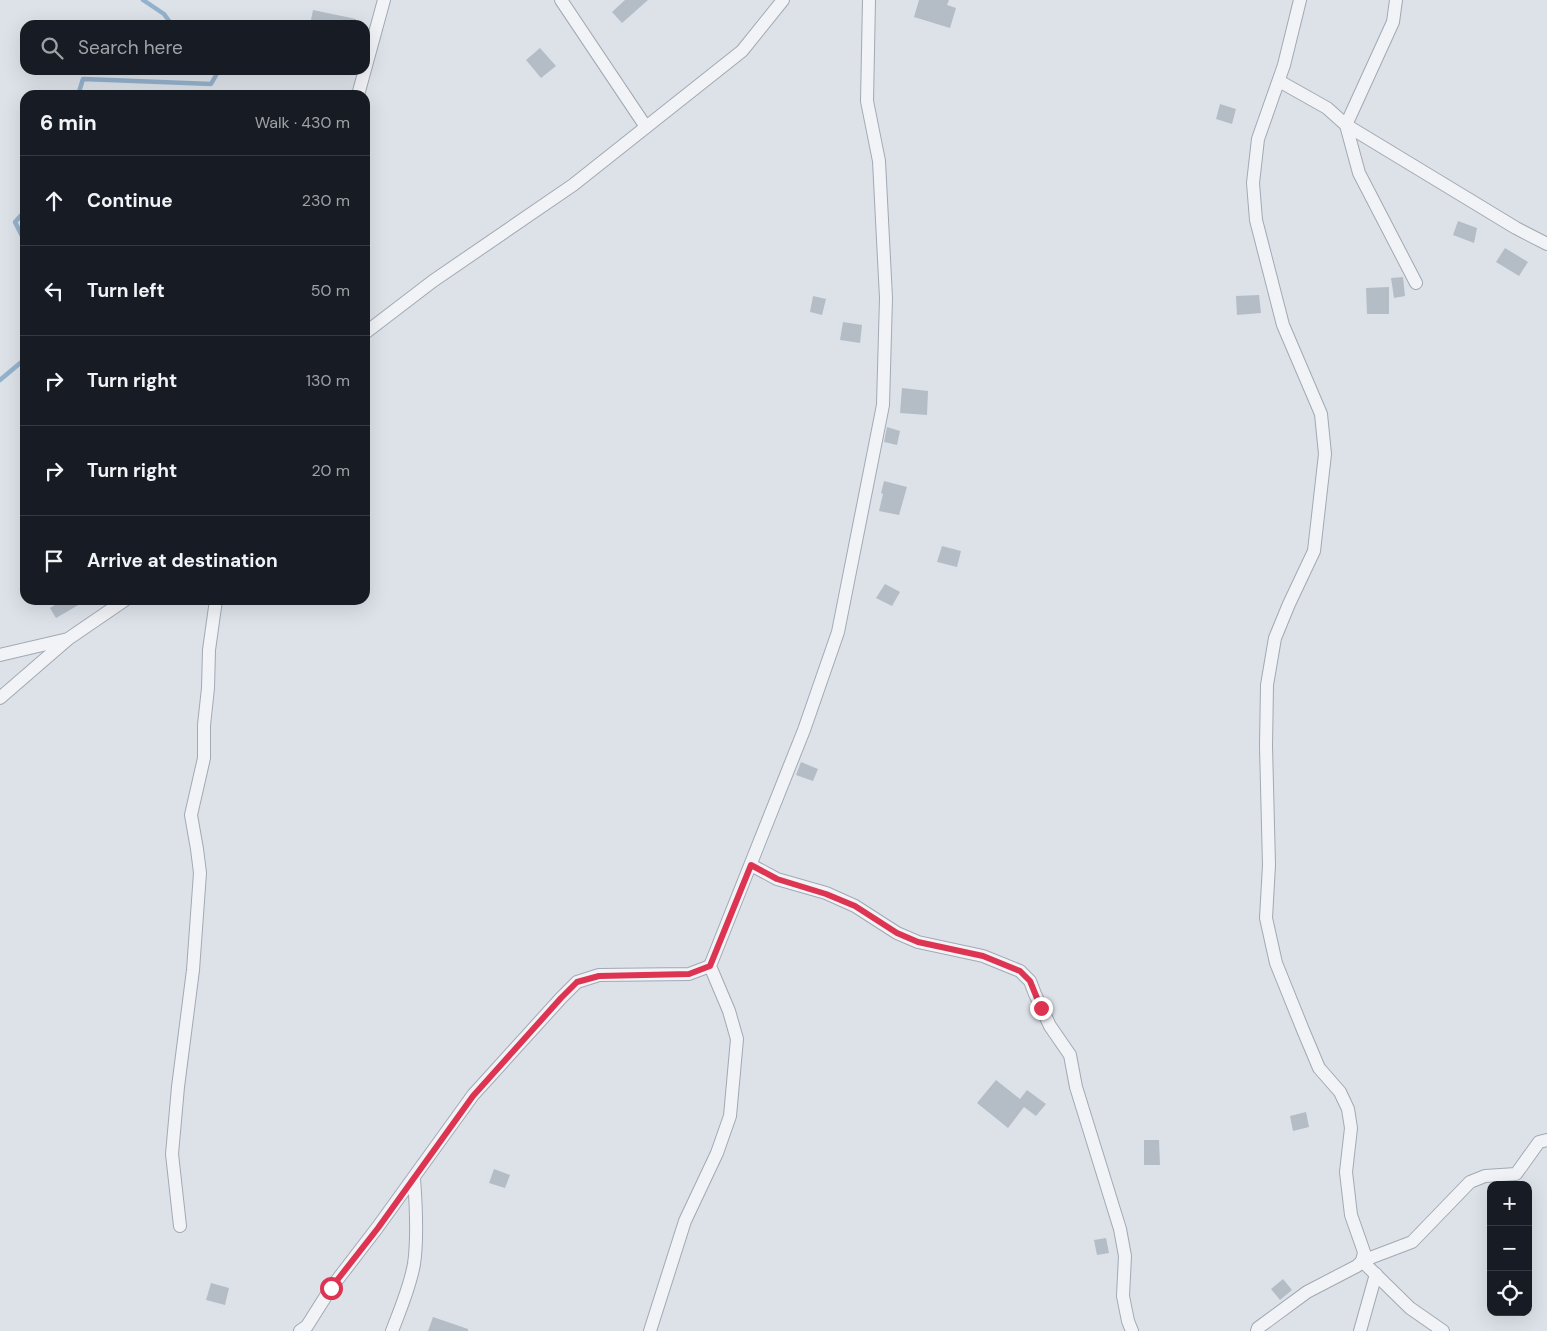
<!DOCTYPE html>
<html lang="en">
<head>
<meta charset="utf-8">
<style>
  :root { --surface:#171b24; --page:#20242c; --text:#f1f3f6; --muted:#9ea1a6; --line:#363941 }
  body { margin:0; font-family:"DM Sans",sans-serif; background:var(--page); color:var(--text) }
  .controls { position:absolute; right:15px; bottom:15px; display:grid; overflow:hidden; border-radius:10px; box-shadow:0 5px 20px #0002 }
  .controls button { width:45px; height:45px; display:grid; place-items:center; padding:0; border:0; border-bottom:1px solid var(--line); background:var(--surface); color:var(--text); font:25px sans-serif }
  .stop { position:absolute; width:15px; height:15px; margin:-11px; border:4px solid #dd3452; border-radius:50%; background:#fff }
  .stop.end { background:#dd3452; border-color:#fff; box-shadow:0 1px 5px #0008 }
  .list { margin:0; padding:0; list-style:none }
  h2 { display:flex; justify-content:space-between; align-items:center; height:65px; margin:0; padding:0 20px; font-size:21px }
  h2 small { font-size:16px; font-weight:400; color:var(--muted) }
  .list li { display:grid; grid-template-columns:32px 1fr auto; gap:15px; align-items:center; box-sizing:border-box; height:90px; padding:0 20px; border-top:1px solid var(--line) }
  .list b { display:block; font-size:19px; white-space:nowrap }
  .list em { font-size:16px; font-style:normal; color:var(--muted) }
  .icon { flex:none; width:28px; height:28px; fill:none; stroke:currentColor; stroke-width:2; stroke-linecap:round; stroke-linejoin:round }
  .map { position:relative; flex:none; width:1547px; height:1331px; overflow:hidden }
  .search { position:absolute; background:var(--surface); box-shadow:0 5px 20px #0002; left:20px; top:20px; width:350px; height:55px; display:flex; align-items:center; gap:12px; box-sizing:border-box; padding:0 18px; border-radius:15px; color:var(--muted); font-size:19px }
  .panel { position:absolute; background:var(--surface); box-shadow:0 5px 20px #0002; left:20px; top:90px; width:350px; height:515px; border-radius:15px }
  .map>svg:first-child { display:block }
</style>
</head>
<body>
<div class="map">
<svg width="1547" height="1331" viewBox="0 0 1547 1331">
  <rect width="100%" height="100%" fill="#dde2e9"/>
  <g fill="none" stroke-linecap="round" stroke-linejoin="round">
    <g stroke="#94b2cd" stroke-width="4.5">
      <path d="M143,0L164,14L172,25"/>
      <path d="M78,95L83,79L211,84L219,70"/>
      <path d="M25,211L15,222L25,242"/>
      <path d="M0,380L25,359"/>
    </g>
  </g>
  <g fill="#b4bcc6">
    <path d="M625,0H648L622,23L612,12Z"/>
    <path d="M919,0H949L947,5L956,8L950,28L914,17Z"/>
    <path d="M313,10L356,19L355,25H310Z"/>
    <path d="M540,48L556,66L541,78L526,60Z"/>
    <path d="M1220,104L1236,109L1232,124L1216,119Z"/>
    <path d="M1458,221L1477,228L1474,243L1453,235Z"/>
    <path d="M1505,248L1528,262L1519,276L1496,262Z"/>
    <path d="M1403,277L1405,296L1394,298L1391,278Z"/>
    <path d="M1389,287V314H1367L1366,288Z"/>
    <path d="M1259,295L1261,313L1237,315L1236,296Z"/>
    <path d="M813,296L826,299L822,315L810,312Z"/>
    <path d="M843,322L862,325L860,343L840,340Z"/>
    <path d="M902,388L928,391L927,415L900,413Z"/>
    <path d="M887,427L900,431L897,445L884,442Z"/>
    <path d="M884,481L907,487L899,515L879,511L883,494L881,493Z"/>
    <path d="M942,546L961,551L957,567L937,562Z"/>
    <path d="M885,584L900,592L892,606L876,598Z"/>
    <path d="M63,600H87L56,618L50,608Z"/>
    <path d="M801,762L818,769L813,781L796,775Z"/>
    <path d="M996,1080L1020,1099L1027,1090L1046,1104L1036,1116L1024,1107L1008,1128L977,1103Z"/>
    <path d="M1306,1112L1309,1127L1293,1131L1290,1116Z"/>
    <path d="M1144,1140H1159L1160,1165H1144Z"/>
    <path d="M494,1169L510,1175L505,1188L489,1183Z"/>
    <path d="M1106,1238L1109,1253L1097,1255L1094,1240Z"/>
    <path d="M1283,1279L1292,1290L1280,1300L1271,1289Z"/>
    <path d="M211,1283L229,1288L225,1305L206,1300Z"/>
    <path d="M433,1317L468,1329V1331H428Z"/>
  </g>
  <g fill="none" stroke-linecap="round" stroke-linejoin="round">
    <defs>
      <g id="minor">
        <path d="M561,0L646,127"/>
        <path d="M1396,0L1393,22L1346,125L1359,173L1416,283"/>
        <path d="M1279,81L1327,108L1346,125L1516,228L1547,244"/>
        <path d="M358,95L384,0"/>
        <path d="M365,333L433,281L573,185L742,51L783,0"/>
        <path d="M0,655L68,639L125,600"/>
        <path d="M0,698L67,640"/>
        <path d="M751,865L777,879L826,893L855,906L897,933L918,942L983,956L1020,971L1030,981L1035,994L1050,1026L1070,1055L1076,1087L1120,1229L1125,1256L1123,1296L1128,1321L1132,1331"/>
        <path d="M180,1226L172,1154L178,1087L193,970L200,873L197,849L191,815L204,758V725L208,688L209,650L216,600"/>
        <path d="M300,1331L307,1326L331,1288L377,1228L473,1095L561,998L577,982L599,975L689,974L710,966"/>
        <path d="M392,1331C400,1310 410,1287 414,1264C418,1237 416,1205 414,1178"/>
        <path d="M650,1331L685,1221L717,1153L730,1116L737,1039L729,1011L710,966L804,730L838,632L883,405L886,298L879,161L867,101L869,0"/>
        <path d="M1257,1331L1258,1328L1307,1292L1357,1266L1362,1261L1364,1252L1351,1215L1346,1172L1351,1128L1348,1109L1340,1092L1319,1068L1303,1030L1276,963L1266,918L1269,865L1266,746L1267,685L1275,638L1289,604L1314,551L1325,454L1321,414L1283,325L1256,220L1253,183L1258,139L1284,65L1300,0"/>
        <path d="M1360,1331L1376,1274"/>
        <path d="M1443,1331L1410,1308L1362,1261L1412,1242L1470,1182L1485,1176L1516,1174L1539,1142L1547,1140"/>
      </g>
    </defs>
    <use href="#minor" stroke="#a2a9b3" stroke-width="14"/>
    <use href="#minor" stroke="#f1f3f7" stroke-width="12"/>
  </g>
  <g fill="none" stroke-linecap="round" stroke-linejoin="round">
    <path stroke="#dd3452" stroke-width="6" d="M331,1288L378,1228L473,1096L561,998L577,982L599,976L689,974L710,966L751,865L777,879L826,894L855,906L897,933L918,942L983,956L1020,971L1030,981L1041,1008"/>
  </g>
</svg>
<div class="controls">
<button>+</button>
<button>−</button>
<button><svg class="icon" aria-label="locate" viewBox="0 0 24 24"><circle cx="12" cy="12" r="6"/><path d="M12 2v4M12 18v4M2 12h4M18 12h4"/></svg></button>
</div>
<div class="stop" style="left:331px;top:1288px"></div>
<div class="stop end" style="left:1041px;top:1008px"></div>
<div class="search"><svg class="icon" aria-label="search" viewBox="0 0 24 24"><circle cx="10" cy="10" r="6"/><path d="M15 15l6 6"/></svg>Search here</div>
<section class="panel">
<h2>6 min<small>Walk · 430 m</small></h2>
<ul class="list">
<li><svg class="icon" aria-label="ahead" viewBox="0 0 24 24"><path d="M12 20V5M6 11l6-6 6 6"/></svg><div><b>Continue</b></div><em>230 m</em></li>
<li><svg class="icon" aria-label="left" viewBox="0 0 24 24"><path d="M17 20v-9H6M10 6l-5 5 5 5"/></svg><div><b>Turn left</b></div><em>50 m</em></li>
<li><svg class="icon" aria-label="right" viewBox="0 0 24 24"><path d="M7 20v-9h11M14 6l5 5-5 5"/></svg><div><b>Turn right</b></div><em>130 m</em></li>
<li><svg class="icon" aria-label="right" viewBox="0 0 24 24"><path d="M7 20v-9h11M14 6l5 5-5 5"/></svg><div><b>Turn right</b></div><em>20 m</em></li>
<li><svg class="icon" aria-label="arrive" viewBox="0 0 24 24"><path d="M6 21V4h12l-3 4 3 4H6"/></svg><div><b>Arrive at destination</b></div></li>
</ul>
</section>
</div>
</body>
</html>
